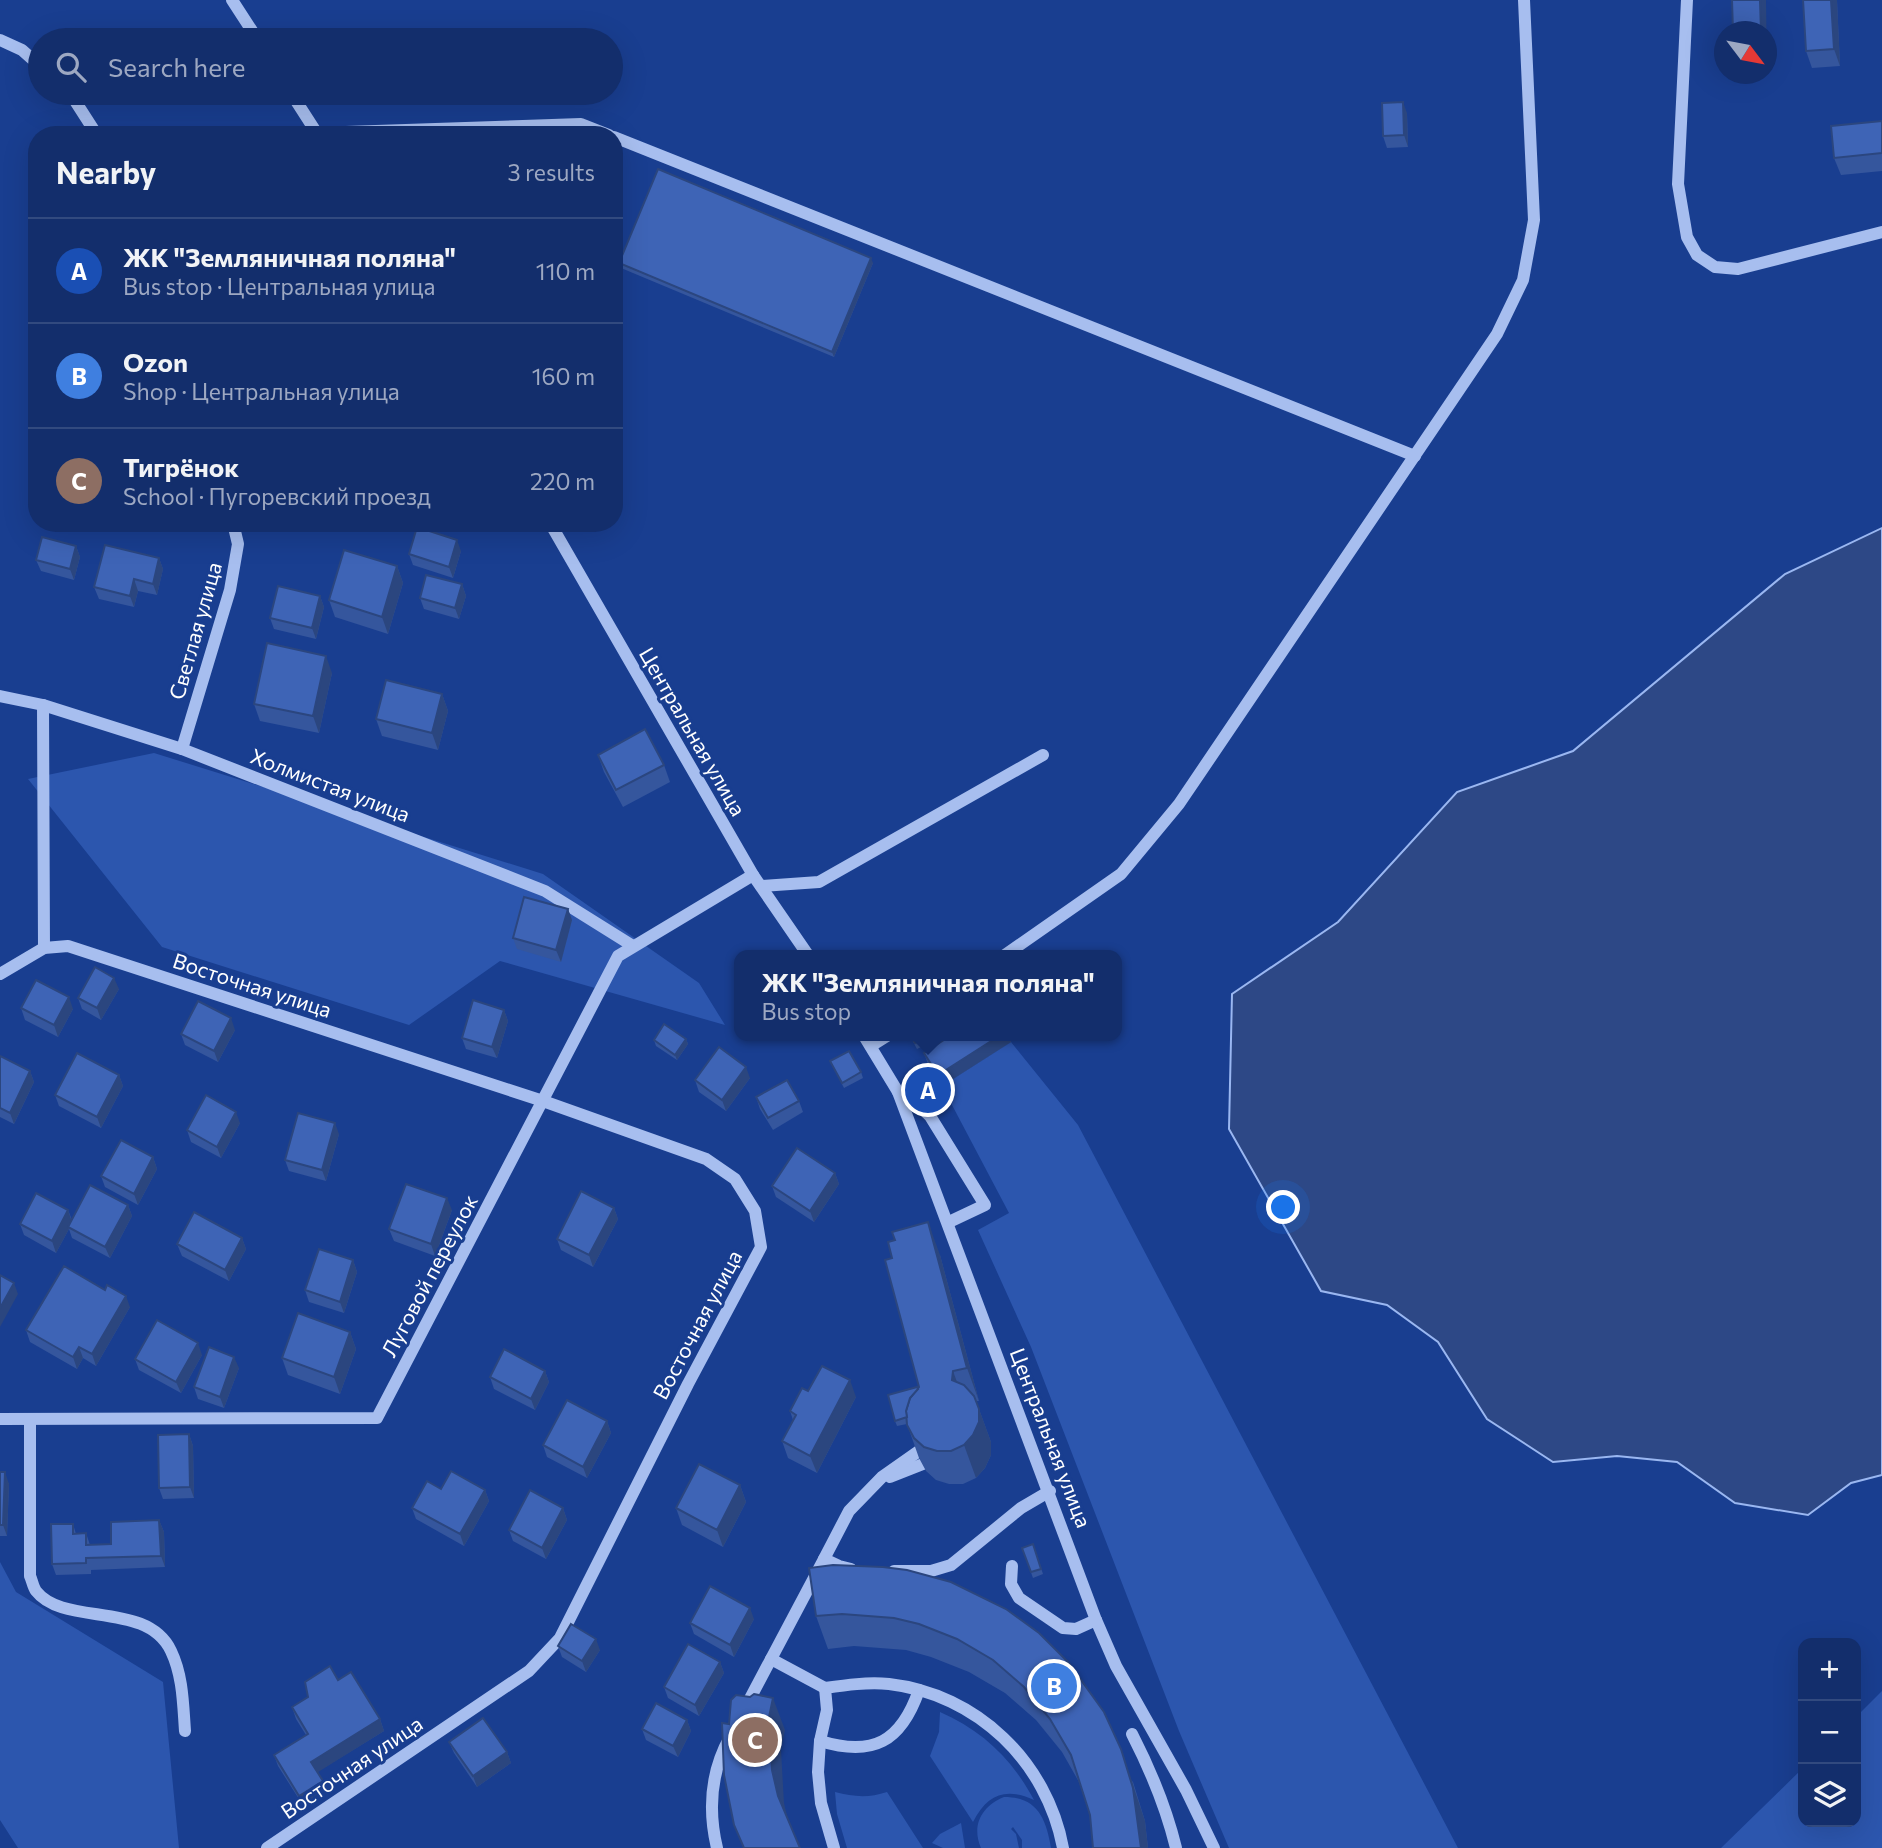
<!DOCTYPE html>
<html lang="en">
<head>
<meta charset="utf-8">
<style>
  :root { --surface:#132e6c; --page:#203a74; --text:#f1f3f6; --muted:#9da8c2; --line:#324a7f; --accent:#ffe665 }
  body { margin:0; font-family:Commissioner,sans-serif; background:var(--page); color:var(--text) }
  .controls { position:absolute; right:21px; bottom:21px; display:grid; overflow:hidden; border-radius:14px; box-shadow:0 7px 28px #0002 }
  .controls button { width:63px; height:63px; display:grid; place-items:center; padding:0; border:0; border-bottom:2px solid var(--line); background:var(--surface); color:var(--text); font:35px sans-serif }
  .compass { position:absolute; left:1714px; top:21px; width:63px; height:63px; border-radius:50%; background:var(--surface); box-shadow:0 7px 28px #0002; rotate:122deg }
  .you { position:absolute; left:1284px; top:1208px; width:24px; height:24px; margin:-18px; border:5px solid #fff; border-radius:50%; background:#1a73e8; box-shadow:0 0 0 10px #1a73e833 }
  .badge { display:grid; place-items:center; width:46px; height:46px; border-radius:50%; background:var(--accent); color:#fff; font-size:23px; font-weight:700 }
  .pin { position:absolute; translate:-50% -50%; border:4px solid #fff; box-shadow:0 2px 7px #0006 }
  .popup { position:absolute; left:734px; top:950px; width:388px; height:91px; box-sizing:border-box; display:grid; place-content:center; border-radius:14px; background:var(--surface); filter:drop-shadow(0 2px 5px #0005); font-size:23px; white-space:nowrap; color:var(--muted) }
  .popup b { font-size:26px; color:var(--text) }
  .popup::after { content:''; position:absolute; left:50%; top:100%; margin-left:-14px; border:14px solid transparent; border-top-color:var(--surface) }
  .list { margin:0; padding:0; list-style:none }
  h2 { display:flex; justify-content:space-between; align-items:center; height:91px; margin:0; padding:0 28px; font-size:30px }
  h2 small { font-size:23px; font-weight:400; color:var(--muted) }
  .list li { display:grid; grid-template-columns:46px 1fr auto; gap:21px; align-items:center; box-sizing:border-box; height:105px; padding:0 28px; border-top:2px solid var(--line) }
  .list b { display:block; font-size:26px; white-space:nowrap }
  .list p { margin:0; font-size:23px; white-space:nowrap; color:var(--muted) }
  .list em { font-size:23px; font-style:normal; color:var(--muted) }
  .icon { flex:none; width:38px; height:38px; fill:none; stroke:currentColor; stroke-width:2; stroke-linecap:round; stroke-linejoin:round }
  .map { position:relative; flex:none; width:1882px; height:1848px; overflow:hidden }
  .search { position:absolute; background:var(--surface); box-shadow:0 7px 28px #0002; left:28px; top:28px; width:595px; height:77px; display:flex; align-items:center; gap:18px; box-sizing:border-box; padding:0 24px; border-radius:38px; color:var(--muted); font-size:26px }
  .panel { position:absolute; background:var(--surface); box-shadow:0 7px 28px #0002; left:28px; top:126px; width:595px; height:406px; border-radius:28px }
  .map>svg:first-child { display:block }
</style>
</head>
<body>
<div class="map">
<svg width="1882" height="1848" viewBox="0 0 1882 1848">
  <rect width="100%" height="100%" fill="#193e90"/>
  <g fill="#2c56ae">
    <path d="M154,753L543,874L699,983L725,1025L500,961L409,1025L162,947L28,779Z"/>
    <path d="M1011,1042L1078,1125L1458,1848H1229L1179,1731L1031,1347L978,1230L1009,1213L942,1086Z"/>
    <path d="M0,1562L16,1592L163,1682L179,1848H18L0,1820Z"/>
    <path d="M1882,1691V1848H1721L1803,1768V1822H1856V1717Z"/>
    <path d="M940,1712C983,1731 1012,1759 1034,1800C1006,1787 987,1794 973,1822L930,1756L939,1732Z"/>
    <path d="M835,1792C854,1797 869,1798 887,1792L923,1848H847L837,1814Z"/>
    <path d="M1004,1797C1037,1797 1046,1818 1051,1848H1022V1840L1013,1827L1011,1829L1016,1834L1019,1848H981C971,1825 982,1806 1004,1797Z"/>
    <path d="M961,1823L965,1848H943L932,1843L940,1834Z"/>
  </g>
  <path fill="#2d4886" stroke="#9ab7f1" stroke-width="2" d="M1882,528V1475L1851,1483L1808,1515L1735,1503L1677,1462L1617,1456L1553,1462L1487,1419L1438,1342L1387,1305L1321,1291L1229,1129L1232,994L1338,922L1457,792L1573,751L1785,574Z"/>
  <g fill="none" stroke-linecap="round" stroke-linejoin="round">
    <g stroke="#a7beef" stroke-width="12">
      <path d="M232,0L258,40"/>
      <path d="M1687,0L1678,184L1687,237L1697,255L1715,267L1738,269L1882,232"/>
      <path d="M0,40L22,50L40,66"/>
      <path d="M70,93L97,135"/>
      <path d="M291,93L318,135"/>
      <path d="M316,133L581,124L609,135"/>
      <path d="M614,137L1415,456"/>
      <path d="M550,523L753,875L808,955"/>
      <path d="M0,696L43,705L182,749L545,891L633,946"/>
      <path d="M43,705L44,948"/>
      <path d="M182,749L230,590L238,544L233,523"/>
      <path d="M761,886L819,882L1043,755"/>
      <path d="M1005,955L1121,874L1179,804L1497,334L1523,280L1534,220L1524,0"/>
      <path d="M0,974L44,948L68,946L543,1101L706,1159L735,1179L755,1211L761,1247L688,1384L560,1638L529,1671L267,1848"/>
      <path d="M864,1036L898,1092L1096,1620L1116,1666L1186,1790L1214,1848"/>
      <path d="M871,1046L887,1036"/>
      <path d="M898,1092L916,1103L930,1116L985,1205L949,1222"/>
      <path d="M0,1419L377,1418L618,956L753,875"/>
      <path d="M30,1419V1576C32,1580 33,1587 36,1591C64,1627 147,1600 171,1651C183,1676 183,1704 185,1731"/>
      <path d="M890,1477L923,1464"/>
      <path d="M824,1559L849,1511L882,1477L919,1451"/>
      <path d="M1012,1566L1011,1584L1019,1598L1063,1628L1076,1629L1096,1620"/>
      <path d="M894,1571H931L951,1565L1021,1508L1050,1491"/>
      <path d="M771,1659L825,1688"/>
      <path d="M745,1708L824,1559L839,1566L851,1569"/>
      <path d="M1132,1734C1151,1771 1166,1807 1176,1848"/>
      <path d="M820,1741C873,1757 901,1742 919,1690"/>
      <path d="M717,1848C708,1810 711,1771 730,1737"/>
      <path d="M834,1848L821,1803L818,1772L820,1741L827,1710L825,1688C846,1685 867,1682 889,1684C977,1694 1047,1762 1063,1848"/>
    </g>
  </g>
  <g fill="#35569d">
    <path d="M1803,0H1837L1840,66L1812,68L1806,51Z"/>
    <path d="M1407,113L1408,147L1387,148L1383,136Z"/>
    <path d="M1882,121V171L1841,175L1834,158Z"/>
    <path d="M619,263H873L834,357L621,268Z"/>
    <path d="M76,546L80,557L74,580L41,571L36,560Z"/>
    <path d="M461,551L453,578L413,565L409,554Z"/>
    <path d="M159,558L163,569L157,595L138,591L134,607L99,599L94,587Z"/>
    <path d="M397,566L403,583L388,634L335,617L329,600Z"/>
    <path d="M462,584L466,596L459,619L424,609L420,598Z"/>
    <path d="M320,596L324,607L316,639L274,629L270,618Z"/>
    <path d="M332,673L319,733L260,721L254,704Z"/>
    <path d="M442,694L448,711L438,750L382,736L376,719Z"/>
    <path d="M598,755L664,765L670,782L623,807L604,772Z"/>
    <path d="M568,909L572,920L561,962L517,949L513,938Z"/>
    <path d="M119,989L101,1020L82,1009L78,998Z"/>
    <path d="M21,1008L73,1009L58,1037L25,1020Z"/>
    <path d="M504,1010L508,1021L497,1058L466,1049L462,1038Z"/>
    <path d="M235,1030L218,1062L185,1045L181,1034Z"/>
    <path d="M910,1036H922L925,1045L917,1049Z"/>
    <path d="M950,1036H1008L1011,1042L942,1086L928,1064L924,1053Z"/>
    <path d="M686,1039L688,1044L677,1060L656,1046L654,1040Z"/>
    <path d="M0,1056L30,1071L34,1082L14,1124L0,1117Z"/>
    <path d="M830,1061L861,1072L863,1078L844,1088Z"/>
    <path d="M119,1075L123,1086L101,1128L59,1106L55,1095Z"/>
    <path d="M750,1078L726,1111L699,1092L695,1080Z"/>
    <path d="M756,1097L799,1101L803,1112L773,1130L760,1109Z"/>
    <path d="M240,1123L221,1158L191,1142L187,1130Z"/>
    <path d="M339,1134L326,1181L289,1171L285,1160Z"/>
    <path d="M153,1157L157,1169L138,1205L105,1187L101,1176Z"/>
    <path d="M835,1173L839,1184L814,1222L776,1197L772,1186Z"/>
    <path d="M128,1205L132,1216L110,1258L72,1238L69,1229L56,1253L24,1235L20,1224L68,1210L72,1220Z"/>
    <path d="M614,1208L618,1219L593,1267L561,1250L557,1239Z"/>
    <path d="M452,1210L435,1256L394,1241L389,1229Z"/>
    <path d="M242,1238L246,1249L229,1281L182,1256L177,1244Z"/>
    <path d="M940,1255L979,1401H976L991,1442V1455L985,1468L976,1478L963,1484H949L936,1480L926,1471L919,1458L907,1424L897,1426L895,1421L919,1387Z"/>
    <path d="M353,1260L357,1272L344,1313L309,1302L305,1290Z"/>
    <path d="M130,1307L96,1366L83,1358L77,1369L30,1342L26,1330Z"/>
    <path d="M350,1332L356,1349L340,1394L288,1375L282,1358Z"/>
    <path d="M202,1355L181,1393L139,1370L135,1359Z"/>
    <path d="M239,1368L224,1408L198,1399L194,1387Z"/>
    <path d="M545,1371L549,1382L535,1410L494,1389L490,1377Z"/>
    <path d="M808,1391L856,1397L817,1473L788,1458L782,1441L793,1420L790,1411Z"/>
    <path d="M607,1421L611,1433L587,1478L547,1457L543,1445Z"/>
    <path d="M189,1434L193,1446L194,1498L163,1499L159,1488Z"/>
    <path d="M0,1472L9,1484L7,1536H0Z"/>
    <path d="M740,1485L746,1502L723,1547L682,1525L676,1508Z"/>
    <path d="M485,1490L489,1501L464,1546L416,1519L412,1508Z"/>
    <path d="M563,1508L567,1520L546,1559L513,1541L509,1530Z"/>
    <path d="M159,1520L164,1532L165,1567L91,1570V1574L56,1575L52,1564L73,1524L76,1534L86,1533L90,1545L111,1544Z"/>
    <path d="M1033,1544L1043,1574L1033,1578L1022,1548Z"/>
    <path d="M907,1570L1133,1782L1145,1821L1148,1848H1093L1090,1815L1079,1782L1062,1752L1036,1720L1005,1693L969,1672L931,1657L906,1650L854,1646L828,1649L816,1616Z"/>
    <path d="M754,1619L734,1657L694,1634L690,1623Z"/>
    <path d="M558,1646L600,1650L586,1672L562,1657Z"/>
    <path d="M720,1662L724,1673L699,1716L668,1698L664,1687Z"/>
    <path d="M338,1680L380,1719L384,1731L317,1772L327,1793L304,1807L278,1766L274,1755L306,1735L296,1719L292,1707Z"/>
    <path d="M687,1720L691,1731L678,1757L646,1740L642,1729Z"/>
    <path d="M449,1742L507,1752L511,1763L477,1787L454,1753Z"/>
  </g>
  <g fill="#2b467f">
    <path d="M1760,0H1766L1767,67V32H1761Z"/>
    <path d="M1831,0H1837L1840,66L1834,49Z"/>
    <path d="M1403,102L1407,113L1408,147L1404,135Z"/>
    <path d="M871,258L873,263L834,357L832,352Z"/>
    <path d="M457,540L461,551L453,578L449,567Z"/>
    <path d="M76,546L80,557L74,580L70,569Z"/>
    <path d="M159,558L163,569L157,595L153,584Z"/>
    <path d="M397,566L403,583L388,634L382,617Z"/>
    <path d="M134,579L138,591L134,607L130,596Z"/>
    <path d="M462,584L466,596L459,619L455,608Z"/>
    <path d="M320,596L324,607L316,639L312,628Z"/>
    <path d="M326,656L332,673L319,733L313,716Z"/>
    <path d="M442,694L448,711L438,750L432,733Z"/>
    <path d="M568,909L572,920L561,962L556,950Z"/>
    <path d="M114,978L119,989L101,1020L97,1008Z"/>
    <path d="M69,997L73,1009L58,1037L54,1025Z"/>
    <path d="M504,1010L508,1021L497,1058L492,1047Z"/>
    <path d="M231,1018L235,1030L218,1062L214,1051Z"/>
    <path d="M999,1036H1008L1011,1042L942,1086L938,1075Z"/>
    <path d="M686,1039L688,1044L677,1060L675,1055Z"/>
    <path d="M746,1067L750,1078L726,1111L722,1100Z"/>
    <path d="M30,1071L34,1082L14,1124L10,1113Z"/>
    <path d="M119,1075L123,1086L101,1128L97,1117Z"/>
    <path d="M236,1112L240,1123L221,1158L217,1147Z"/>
    <path d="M335,1123L339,1134L326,1181L322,1170Z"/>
    <path d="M153,1157L157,1169L138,1205L134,1194Z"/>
    <path d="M835,1173L839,1184L814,1222L810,1211Z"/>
    <path d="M447,1198L452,1210L435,1256L431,1244Z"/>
    <path d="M128,1205L132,1216L110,1258L105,1247Z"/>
    <path d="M614,1208L618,1219L593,1267L589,1255Z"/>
    <path d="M68,1210L72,1222L68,1227L69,1229L56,1253L52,1241Z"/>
    <path d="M928,1222L940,1255L979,1401L967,1368Z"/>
    <path d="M242,1238L246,1249L229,1281L225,1270Z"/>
    <path d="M353,1260L357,1272L344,1313L340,1302Z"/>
    <path d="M14,1283L18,1294L0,1327V1308Z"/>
    <path d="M126,1296L130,1307L96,1366L92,1354Z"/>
    <path d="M350,1332L356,1349L340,1394L334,1377Z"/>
    <path d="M198,1343L202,1355L181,1393L176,1382Z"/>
    <path d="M79,1347L83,1358L77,1369L73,1357Z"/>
    <path d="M234,1357L239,1368L224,1408L220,1397Z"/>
    <path d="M545,1371L549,1382L535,1410L531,1399Z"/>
    <path d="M953,1371L965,1404L952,1380Z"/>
    <path d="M850,1380L856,1397L817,1473L810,1456Z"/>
    <path d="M979,1409L991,1442V1455L985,1468L976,1478L964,1445Z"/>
    <path d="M607,1421L611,1433L587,1478L583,1467Z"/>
    <path d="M189,1434L193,1446L194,1498L190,1487Z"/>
    <path d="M5,1472L9,1484L7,1536L3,1525Z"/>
    <path d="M740,1485L746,1502L723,1547L717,1530Z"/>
    <path d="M485,1490L489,1501L464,1546L460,1534Z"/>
    <path d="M563,1508L567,1520L546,1559L542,1548Z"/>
    <path d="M159,1520L164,1532L165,1567L161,1556Z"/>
    <path d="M750,1608L754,1619L734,1657L730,1645Z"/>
    <path d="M596,1639L600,1650L586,1672L582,1661Z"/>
    <path d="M720,1662L724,1673L699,1716L695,1705Z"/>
    <path d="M773,1698L785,1730L781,1750L784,1803L790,1829L778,1796L772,1770L769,1717Z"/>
    <path d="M380,1719L384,1731L315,1774L311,1762Z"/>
    <path d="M687,1720L691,1731L678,1757L673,1746Z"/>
    <path d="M1121,1749L1145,1821L1148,1848H1141Z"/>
    <path d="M507,1752L511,1763L477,1787L473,1776Z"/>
    <path d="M323,1781L327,1793L304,1807L299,1796Z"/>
  </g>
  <g fill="#3e64b6" stroke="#2b467f" stroke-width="2">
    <path d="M1732,0H1760L1761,32H1733Z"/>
    <path d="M1803,0H1831L1834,49L1806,51Z"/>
    <path d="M1403,102L1404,135L1383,136L1382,103Z"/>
    <path d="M1882,121V153L1834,158L1831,126Z"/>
    <path d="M658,169L871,258L832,352L619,263Z"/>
    <path d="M417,527L457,540L449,567L409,554Z"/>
    <path d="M42,537L76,546L70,569L36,560Z"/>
    <path d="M105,545L159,558L153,584L134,579L130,596L94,587Z"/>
    <path d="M344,550L397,566L382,617L329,600Z"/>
    <path d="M426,575L462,584L455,608L420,598Z"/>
    <path d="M278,586L320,596L312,628L270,618Z"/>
    <path d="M267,643L326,656L313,716L254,704Z"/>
    <path d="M386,680L442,694L432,733L376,719Z"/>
    <path d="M645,729L664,765L616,790L598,755Z"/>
    <path d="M524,897L568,909L556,950L513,938Z"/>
    <path d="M95,967L114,978L97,1008L78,998Z"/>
    <path d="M36,980L69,997L54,1025L21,1008Z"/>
    <path d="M473,1000L504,1010L492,1047L462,1038Z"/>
    <path d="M198,1001L231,1018L214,1051L181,1034Z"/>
    <path d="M664,1024L686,1039L675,1055L654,1040Z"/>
    <path d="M911,1036H922L923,1039L915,1043Z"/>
    <path d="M950,1036H999L938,1075L924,1053Z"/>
    <path d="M719,1047L746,1067L722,1100L695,1080Z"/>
    <path d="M849,1051L861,1072L842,1083L830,1061Z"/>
    <path d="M77,1053L119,1075L97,1117L55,1095Z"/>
    <path d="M0,1056L30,1071L10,1113L0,1108Z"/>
    <path d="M787,1080L799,1101L768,1118L756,1097Z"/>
    <path d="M206,1095L236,1112L217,1147L187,1130Z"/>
    <path d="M298,1113L335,1123L322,1170L285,1160Z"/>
    <path d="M121,1140L153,1157L134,1194L101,1176Z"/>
    <path d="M797,1148L835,1173L810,1211L772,1186Z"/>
    <path d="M406,1184L447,1198L431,1244L389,1229Z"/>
    <path d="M90,1185L128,1205L105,1247L68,1227Z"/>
    <path d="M581,1191L614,1208L589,1255L557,1239Z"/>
    <path d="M36,1193L68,1210L52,1241L20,1224Z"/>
    <path d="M194,1212L242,1238L225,1270L177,1244Z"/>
    <path d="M928,1222L967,1368L953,1371L952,1380L964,1385L974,1396L979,1409V1422L973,1435L964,1445L951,1451H937L924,1447L914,1438L907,1425L906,1411L910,1398L919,1387L885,1260L892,1258L888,1242L895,1240L892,1232Z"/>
    <path d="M319,1249L353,1260L340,1302L305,1290Z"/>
    <path d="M64,1266L105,1290L107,1285L126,1296L92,1354L79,1347L73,1357L26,1330Z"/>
    <path d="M0,1275L14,1283L0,1308Z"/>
    <path d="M298,1313L350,1332L334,1377L282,1358Z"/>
    <path d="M157,1320L198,1343L176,1382L135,1359Z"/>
    <path d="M209,1347L234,1357L220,1397L194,1387Z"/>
    <path d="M504,1349L545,1371L531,1399L490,1377Z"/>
    <path d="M822,1366L850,1380L810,1456L782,1441L796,1415L790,1411L802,1388L808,1391Z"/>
    <path d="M917,1387L918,1389L910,1398L906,1411L907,1417L895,1421L888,1395Z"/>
    <path d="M567,1400L607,1421L583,1467L543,1445Z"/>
    <path d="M189,1434L190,1487L159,1488L158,1435Z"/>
    <path d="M699,1464L740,1485L717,1530L676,1508Z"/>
    <path d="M451,1471L485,1490L460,1534L412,1508L427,1481L441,1489Z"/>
    <path d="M0,1472H5L3,1525H0Z"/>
    <path d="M530,1490L563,1508L542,1548L509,1530Z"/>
    <path d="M159,1520L161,1556L86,1558V1563L52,1564L51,1524H73V1534L86,1533V1545L111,1544V1522Z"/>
    <path d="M1033,1544L1041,1569L1031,1572L1022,1548Z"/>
    <path d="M833,1565L883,1567L907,1570L951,1582L1006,1609L1039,1633L1068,1662L1104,1712L1121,1749L1133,1788L1141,1848H1093L1090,1815L1071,1755L1050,1719L1024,1687L993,1660L957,1639L919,1624L894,1618L842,1614L816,1616L809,1568Z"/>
    <path d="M710,1586L750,1608L730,1645L690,1623Z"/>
    <path d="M571,1624L596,1639L582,1661L558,1646Z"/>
    <path d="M688,1644L720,1662L695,1705L664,1687Z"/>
    <path d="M330,1666L338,1680L351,1672L380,1719L311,1762L323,1781L299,1796L274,1755L308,1734L292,1707L308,1697L305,1682Z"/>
    <path d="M754,1694L773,1698L769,1717L772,1770L778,1796L800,1848H744L734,1825L724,1775L722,1723L729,1724L731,1700L736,1695L750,1697Z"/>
    <path d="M656,1703L687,1720L673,1746L642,1729Z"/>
    <path d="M483,1718L507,1752L473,1776L449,1742Z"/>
  </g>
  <g text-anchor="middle" stroke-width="6" stroke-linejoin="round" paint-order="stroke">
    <g font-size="21" fill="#fff" stroke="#193e90">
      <text transform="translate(196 631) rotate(-74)" y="7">Светлая улица</text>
      <text transform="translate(692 732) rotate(60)" y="7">Центральная улица</text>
      <text transform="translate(330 786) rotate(21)" y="7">Холмистая улица</text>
      <text transform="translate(252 986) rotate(18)" y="7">Восточная улица</text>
      <text transform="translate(430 1276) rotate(-62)" y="7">Луговой переулок</text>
      <text transform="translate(698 1325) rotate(-62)" y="7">Восточная улица</text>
      <text transform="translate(1050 1438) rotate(69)" y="7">Центральная улица</text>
      <text transform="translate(352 1768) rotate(-34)" y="7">Восточная улица</text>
    </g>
  </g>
</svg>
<div class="controls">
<button>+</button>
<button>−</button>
<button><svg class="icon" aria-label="layers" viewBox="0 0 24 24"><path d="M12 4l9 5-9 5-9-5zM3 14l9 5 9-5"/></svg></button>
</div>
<svg class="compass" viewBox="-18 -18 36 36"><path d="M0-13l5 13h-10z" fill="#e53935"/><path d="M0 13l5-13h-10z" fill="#9da8c2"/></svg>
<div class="you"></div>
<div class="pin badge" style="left:928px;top:1090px;background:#1a4fb4">A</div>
<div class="popup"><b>ЖК &quot;Земляничная поляна&quot;</b>Bus stop</div>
<div class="pin badge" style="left:1054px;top:1686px;background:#3f7fe0">B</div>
<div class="pin badge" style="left:755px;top:1740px;background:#8d6e63">C</div>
<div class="search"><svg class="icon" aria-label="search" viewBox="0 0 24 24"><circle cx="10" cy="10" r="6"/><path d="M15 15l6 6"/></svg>Search here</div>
<section class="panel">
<h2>Nearby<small>3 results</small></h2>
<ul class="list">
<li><span class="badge" style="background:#1a4fb4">A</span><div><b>ЖК &quot;Земляничная поляна&quot;</b><p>Bus stop · Центральная улица</p></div><em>110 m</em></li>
<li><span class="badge" style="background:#3f7fe0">B</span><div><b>Ozon</b><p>Shop · Центральная улица</p></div><em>160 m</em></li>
<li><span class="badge" style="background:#8d6e63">C</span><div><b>Тигрёнок</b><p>School · Пугоревский проезд</p></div><em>220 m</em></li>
</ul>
</section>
</div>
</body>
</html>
